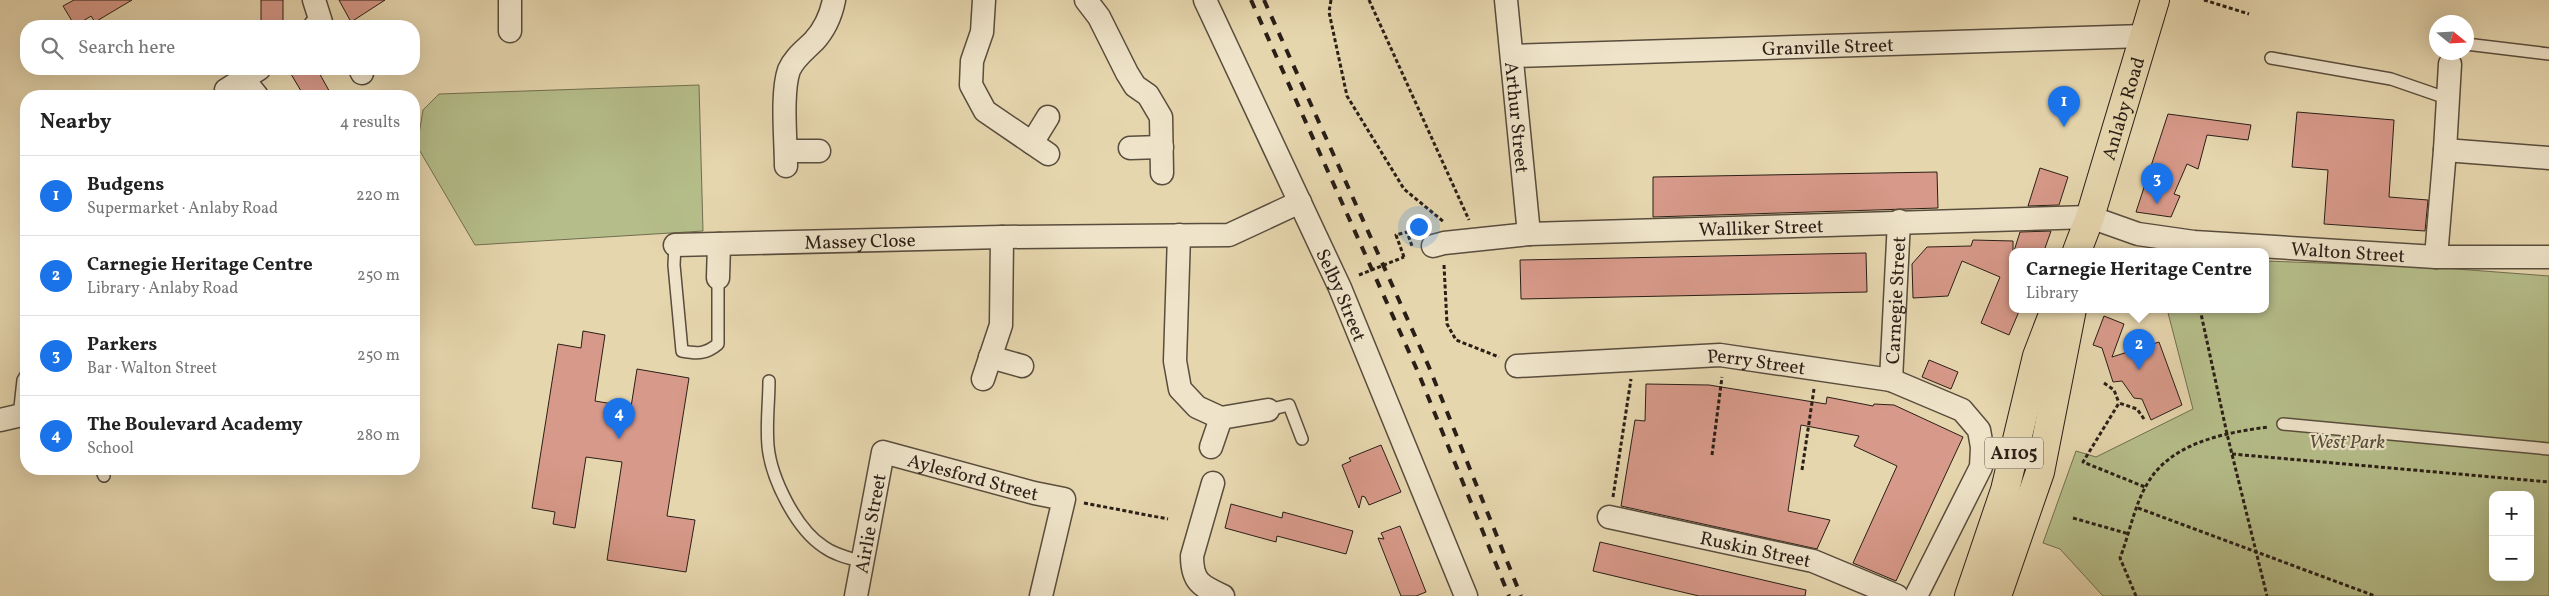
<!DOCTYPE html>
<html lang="en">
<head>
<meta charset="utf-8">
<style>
  :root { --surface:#fff; --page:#f6f6f6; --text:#222; --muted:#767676; --line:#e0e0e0; --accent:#1a73e8 }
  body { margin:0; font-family:Vollkorn,serif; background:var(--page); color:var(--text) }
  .controls { position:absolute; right:15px; bottom:15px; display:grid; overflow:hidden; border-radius:10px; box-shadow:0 5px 20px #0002 }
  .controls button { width:45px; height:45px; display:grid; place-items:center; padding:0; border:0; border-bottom:1px solid var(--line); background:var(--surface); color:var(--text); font:25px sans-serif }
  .compass { position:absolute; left:2429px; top:15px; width:45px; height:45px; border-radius:50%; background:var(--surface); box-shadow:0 5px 20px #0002; rotate:108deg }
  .you { position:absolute; left:1418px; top:226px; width:18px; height:18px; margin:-12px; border:4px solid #fff; border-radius:50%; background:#1a73e8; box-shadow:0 0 0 8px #1a73e833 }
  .badge { display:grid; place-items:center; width:32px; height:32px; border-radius:50%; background:var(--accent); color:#fff; font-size:16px; font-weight:700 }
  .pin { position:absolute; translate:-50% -41px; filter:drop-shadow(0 1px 2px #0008) }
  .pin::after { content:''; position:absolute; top:26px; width:18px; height:15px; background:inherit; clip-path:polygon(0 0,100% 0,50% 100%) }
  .popup { position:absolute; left:2009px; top:248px; width:260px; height:65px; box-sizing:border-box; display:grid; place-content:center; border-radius:10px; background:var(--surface); filter:drop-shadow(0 1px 4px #0005); font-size:16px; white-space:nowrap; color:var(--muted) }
  .popup b { font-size:19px; color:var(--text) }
  .popup::after { content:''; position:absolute; left:50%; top:100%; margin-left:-10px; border:10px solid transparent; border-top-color:var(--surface) }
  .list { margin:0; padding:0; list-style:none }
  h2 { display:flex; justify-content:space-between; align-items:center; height:65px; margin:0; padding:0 20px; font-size:21px }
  h2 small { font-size:16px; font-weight:400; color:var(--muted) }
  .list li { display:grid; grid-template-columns:32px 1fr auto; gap:15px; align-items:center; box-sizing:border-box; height:80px; padding:0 20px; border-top:1px solid var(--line) }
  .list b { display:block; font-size:19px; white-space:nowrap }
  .list p { margin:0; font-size:16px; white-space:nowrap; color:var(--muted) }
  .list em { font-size:16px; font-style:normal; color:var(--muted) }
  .icon { flex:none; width:28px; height:28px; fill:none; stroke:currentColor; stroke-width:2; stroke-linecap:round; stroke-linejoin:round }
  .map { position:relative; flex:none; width:2549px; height:596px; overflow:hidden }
  .search { position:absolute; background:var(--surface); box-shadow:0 5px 20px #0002; left:20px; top:20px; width:400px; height:55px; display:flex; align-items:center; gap:12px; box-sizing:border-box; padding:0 18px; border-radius:20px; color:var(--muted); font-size:19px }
  .panel { position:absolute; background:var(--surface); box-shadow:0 5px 20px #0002; left:20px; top:90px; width:400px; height:385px; border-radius:20px }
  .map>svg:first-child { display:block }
</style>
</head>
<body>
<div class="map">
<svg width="2549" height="596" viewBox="0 0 2549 596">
  <rect width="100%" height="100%" fill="#e6d6ae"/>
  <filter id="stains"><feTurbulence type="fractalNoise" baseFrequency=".004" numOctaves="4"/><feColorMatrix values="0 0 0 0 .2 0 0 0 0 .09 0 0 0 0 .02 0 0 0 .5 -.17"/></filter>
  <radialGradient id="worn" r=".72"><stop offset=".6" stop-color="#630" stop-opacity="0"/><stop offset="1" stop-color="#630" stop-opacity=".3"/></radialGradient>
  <g fill="#b5be8a" stroke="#706e50" fill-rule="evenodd">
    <path d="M699,85L703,231L475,245L417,146L423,110L439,94Z"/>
    <path d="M2265,261L2431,267L2549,276V596H2103L2060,549L2043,543L2076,451L2096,457L2193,409L2167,309H2265ZM2493,495H2530V577H2493Z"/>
  </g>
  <g fill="#d79989" stroke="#2a1f17">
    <path d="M74,0H132L95,22L91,16L75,26L63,6Z"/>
    <rect x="261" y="0" width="22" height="23"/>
    <path d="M339,0H385L351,22Z"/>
    <path d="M288,69H317L332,96H304Z"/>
    <path d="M2297,112L2394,120L2389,197L2428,200L2425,231L2324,224L2328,170L2292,167Z"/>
    <path d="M2168,114L2251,125L2248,140L2207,135L2198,169L2187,164L2174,194L2180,196L2171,217L2136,212Z"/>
    <path d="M2040,168L2068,177L2059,205L2028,206Z"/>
    <path d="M1937,172L1938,208L1653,217V177Z"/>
    <path d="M2051,231L2044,251H2014L2020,232Z"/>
    <path d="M1973,240L2013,241V309H2020L2009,335L1981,323L2000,277L1962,261L1948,296L1913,298L1912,264L1927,247L1971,246Z"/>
    <path d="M1866,253L1867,292L1521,299L1520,260Z"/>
    <path d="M2104,316L2124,324L2112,357L2159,342L2182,405L2151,420L2142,399L2134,398L2122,381L2113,382L2102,348L2093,345Z"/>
    <path d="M583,331L605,335L595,401L631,407L637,369L689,378L667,516L695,520L686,572L607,560L622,462L586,457L575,528L553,524L555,512L532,508L558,344L581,348Z"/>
    <path d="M1929,360L1958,372L1951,389L1922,377Z"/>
    <path d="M1646,384L1709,385L1826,404L1827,397L1873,406L1874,404L1894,405L1963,437L1896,581L1853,563L1897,466L1854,446L1859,436L1801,425L1788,511L1830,520L1817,549L1621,506L1635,420L1645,421Z"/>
    <path d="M1381,445L1401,492L1369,505L1365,497L1362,496L1359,508L1342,465L1351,461L1349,458Z"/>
    <path d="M1231,504L1282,518L1283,512L1353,531L1346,554L1277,536L1276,542L1225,528Z"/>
    <path d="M1400,526L1426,592L1416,596H1401L1378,538L1384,539L1381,533Z"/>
    <path d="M1600,542L1806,590L1805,596H1699L1593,571Z"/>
  </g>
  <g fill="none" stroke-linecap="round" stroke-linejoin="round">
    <defs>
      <g id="service">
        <path d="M2466,44L2549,54"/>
        <path d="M2271,58L2391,79L2449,99"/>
        <path d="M675,245L674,265L682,351C698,354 706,354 718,344V278"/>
        <path d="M769,381C769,402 766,424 768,446C771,478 796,529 824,547C835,555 849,558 863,562"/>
        <path d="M1268,410L1289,405L1302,439"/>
        <path d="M19,416L23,380L26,375"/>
        <path d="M2283,424L2549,449"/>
        <path d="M101,469L104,476"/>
      </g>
      <g id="minor">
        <path d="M314,0L321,22L315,26"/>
        <path d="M510,0V31"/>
        <path d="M984,0L982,32L972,61L971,85L985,111L1048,154"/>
        <path d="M1086,0L1099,17L1127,73L1135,86L1148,95L1161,117L1162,173"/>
        <path id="s1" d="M1205,0L1340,288L1466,596"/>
        <path id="s2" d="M1506,0L1529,234"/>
        <path id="s3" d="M1512,56L2144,36"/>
        <path d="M360,69L362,73"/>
        <path d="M244,80L257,96"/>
        <path d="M226,90L259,69"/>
        <path d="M1032,143L1048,117"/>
        <path d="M1130,148L1162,147"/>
        <path d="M2445,150L2549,158"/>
        <path d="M786,151H819"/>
        <path d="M786,166C786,141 781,93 789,70C794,58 805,50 814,41C825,29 831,15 834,0"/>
        <path d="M1179,235L1175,361L1180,389L1197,407L1221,418L1268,410"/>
        <path id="s4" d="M675,245L1002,237L1229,235L1300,202"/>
        <path id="s5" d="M1433,246L1444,243L1529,234L2090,217L2138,234L2194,242L2436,257H2549"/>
        <path d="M2436,257L2445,150L2450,64"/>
        <path d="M718,278L719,244"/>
        <path d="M990,357L1022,366"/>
        <path id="s6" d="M1517,366L1720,355L1891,380L1962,410L1979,430L1982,447L1981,467L1916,596"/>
        <path d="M983,379L1001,325L1002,237"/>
        <path id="s7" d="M1891,380L1899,221"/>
        <path d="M0,420L26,414"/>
        <path d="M1211,447L1221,418"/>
        <path d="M1213,483L1192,556C1192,582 1201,586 1223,596"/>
        <path id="s8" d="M1609,517L1813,561L1897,596"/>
        <path id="s9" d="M856,596L883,452L1034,493L1064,499L1041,596"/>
      </g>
      <g id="primary">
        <path id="s10" d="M2077,251L2090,217L2155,0"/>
        <path d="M1969,596L2005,490L2037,356L2055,309"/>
        <path d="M1997,596L2040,472L2072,309"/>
      </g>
    </defs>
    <use href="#service" stroke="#594d3d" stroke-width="14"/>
    <use href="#minor" stroke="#594d3d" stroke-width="25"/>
    <use href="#primary" stroke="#2a1f17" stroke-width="30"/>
    <g stroke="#2a1f17" stroke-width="3" stroke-dasharray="4 2.5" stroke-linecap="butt">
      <path d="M1331,0L1329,12L1347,96L1404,189L1444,222"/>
      <path d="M1369,0L1469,220"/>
      <path d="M2204,0L2249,14"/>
      <path d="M1404,257L1396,235L1407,232L1412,246"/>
      <path d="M1444,265L1447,324L1456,340L1499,357"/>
      <path d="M2200,309L2227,434L2267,596"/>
      <path d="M2104,383L2114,390L2119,403"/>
      <path d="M2144,419L2137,409L2119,403L2083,462L2145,487"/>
      <path d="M2232,454L2549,482"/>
      <path d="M1712,455L1722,377"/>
      <path d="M1802,470L1814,389"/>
      <path d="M1613,497L1631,379"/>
      <path d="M1084,503L1168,519"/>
      <path d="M2138,508L2375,596"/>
      <path d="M2073,518L2129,534"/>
      <path d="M2136,596L2120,558C2129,535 2134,507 2146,486C2169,443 2223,433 2268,427"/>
    </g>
    <use href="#service" stroke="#efe4ca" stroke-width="11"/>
    <use href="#minor" stroke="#efe4ca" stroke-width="22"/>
    <use href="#primary" stroke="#e6d6ae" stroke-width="28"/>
    <g stroke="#2a1f17" stroke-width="4" stroke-dasharray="9 9" stroke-linecap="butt">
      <path d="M1251,0L1418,372L1509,596"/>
      <path d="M1264,0L1429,367L1521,596"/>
    </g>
    <path stroke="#2a1f17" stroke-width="3" stroke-dasharray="4 2.5" stroke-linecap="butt" d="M1359,275L1404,257"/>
  </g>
  <g text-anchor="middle" stroke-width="4.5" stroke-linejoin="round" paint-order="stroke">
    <rect fill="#efe4ca" stroke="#655a4d" stroke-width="1" x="1985" y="437.5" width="58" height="31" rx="4"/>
    <g font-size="18" font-weight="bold" fill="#2a1f17">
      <text x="2014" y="459">A1105</text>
    </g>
    <g font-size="19" fill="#2a1f17" stroke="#efe4ca">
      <text dy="7" stroke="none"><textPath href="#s3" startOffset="316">Granville Street</textPath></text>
      <text dy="7" stroke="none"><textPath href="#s10" startOffset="150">Anlaby Road</textPath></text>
      <text dy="7" stroke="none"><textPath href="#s2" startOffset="118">Arthur Street</textPath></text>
      <text dy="7" stroke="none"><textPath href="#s5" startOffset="329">Walliker Street</textPath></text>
      <text dy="7" stroke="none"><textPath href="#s4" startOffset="185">Massey Close</textPath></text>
      <text dy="7" stroke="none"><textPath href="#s5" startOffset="920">Walton Street</textPath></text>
      <text dy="7" stroke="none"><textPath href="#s1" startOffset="325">Selby Street</textPath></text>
      <text dy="7" stroke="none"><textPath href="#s7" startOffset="80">Carnegie Street</textPath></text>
      <text dy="7" stroke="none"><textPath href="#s6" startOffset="240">Perry Street</textPath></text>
      <text dy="7" stroke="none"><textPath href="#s9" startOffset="240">Aylesford Street</textPath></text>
      <text dy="7" stroke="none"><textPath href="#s9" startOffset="74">Airlie Street</textPath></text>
      <text dy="7" stroke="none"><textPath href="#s8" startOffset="150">Ruskin Street</textPath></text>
    </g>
    <g font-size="19" font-style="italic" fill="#544f3a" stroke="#efe4ca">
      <text x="2347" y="448">West Park</text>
    </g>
  </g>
  <rect width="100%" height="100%" filter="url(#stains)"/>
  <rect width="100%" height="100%" fill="url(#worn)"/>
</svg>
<div class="controls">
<button>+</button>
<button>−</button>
</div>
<svg class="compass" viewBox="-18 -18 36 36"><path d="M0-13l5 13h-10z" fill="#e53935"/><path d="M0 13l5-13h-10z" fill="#767676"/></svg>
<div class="you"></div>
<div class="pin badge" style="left:2064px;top:127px">1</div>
<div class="pin badge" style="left:2139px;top:370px">2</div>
<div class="popup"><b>Carnegie Heritage Centre</b>Library</div>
<div class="pin badge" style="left:2157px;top:204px">3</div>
<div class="pin badge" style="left:619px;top:439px">4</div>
<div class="search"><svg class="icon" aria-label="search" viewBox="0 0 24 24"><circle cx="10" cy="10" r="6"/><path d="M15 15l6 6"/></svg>Search here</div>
<section class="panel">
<h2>Nearby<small>4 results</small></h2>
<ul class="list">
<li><span class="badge">1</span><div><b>Budgens</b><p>Supermarket · Anlaby Road</p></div><em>220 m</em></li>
<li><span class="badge">2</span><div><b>Carnegie Heritage Centre</b><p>Library · Anlaby Road</p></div><em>250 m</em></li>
<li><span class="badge">3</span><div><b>Parkers</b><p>Bar · Walton Street</p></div><em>250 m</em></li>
<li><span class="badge">4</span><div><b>The Boulevard Academy</b><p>School</p></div><em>280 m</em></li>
</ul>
</section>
</div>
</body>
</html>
